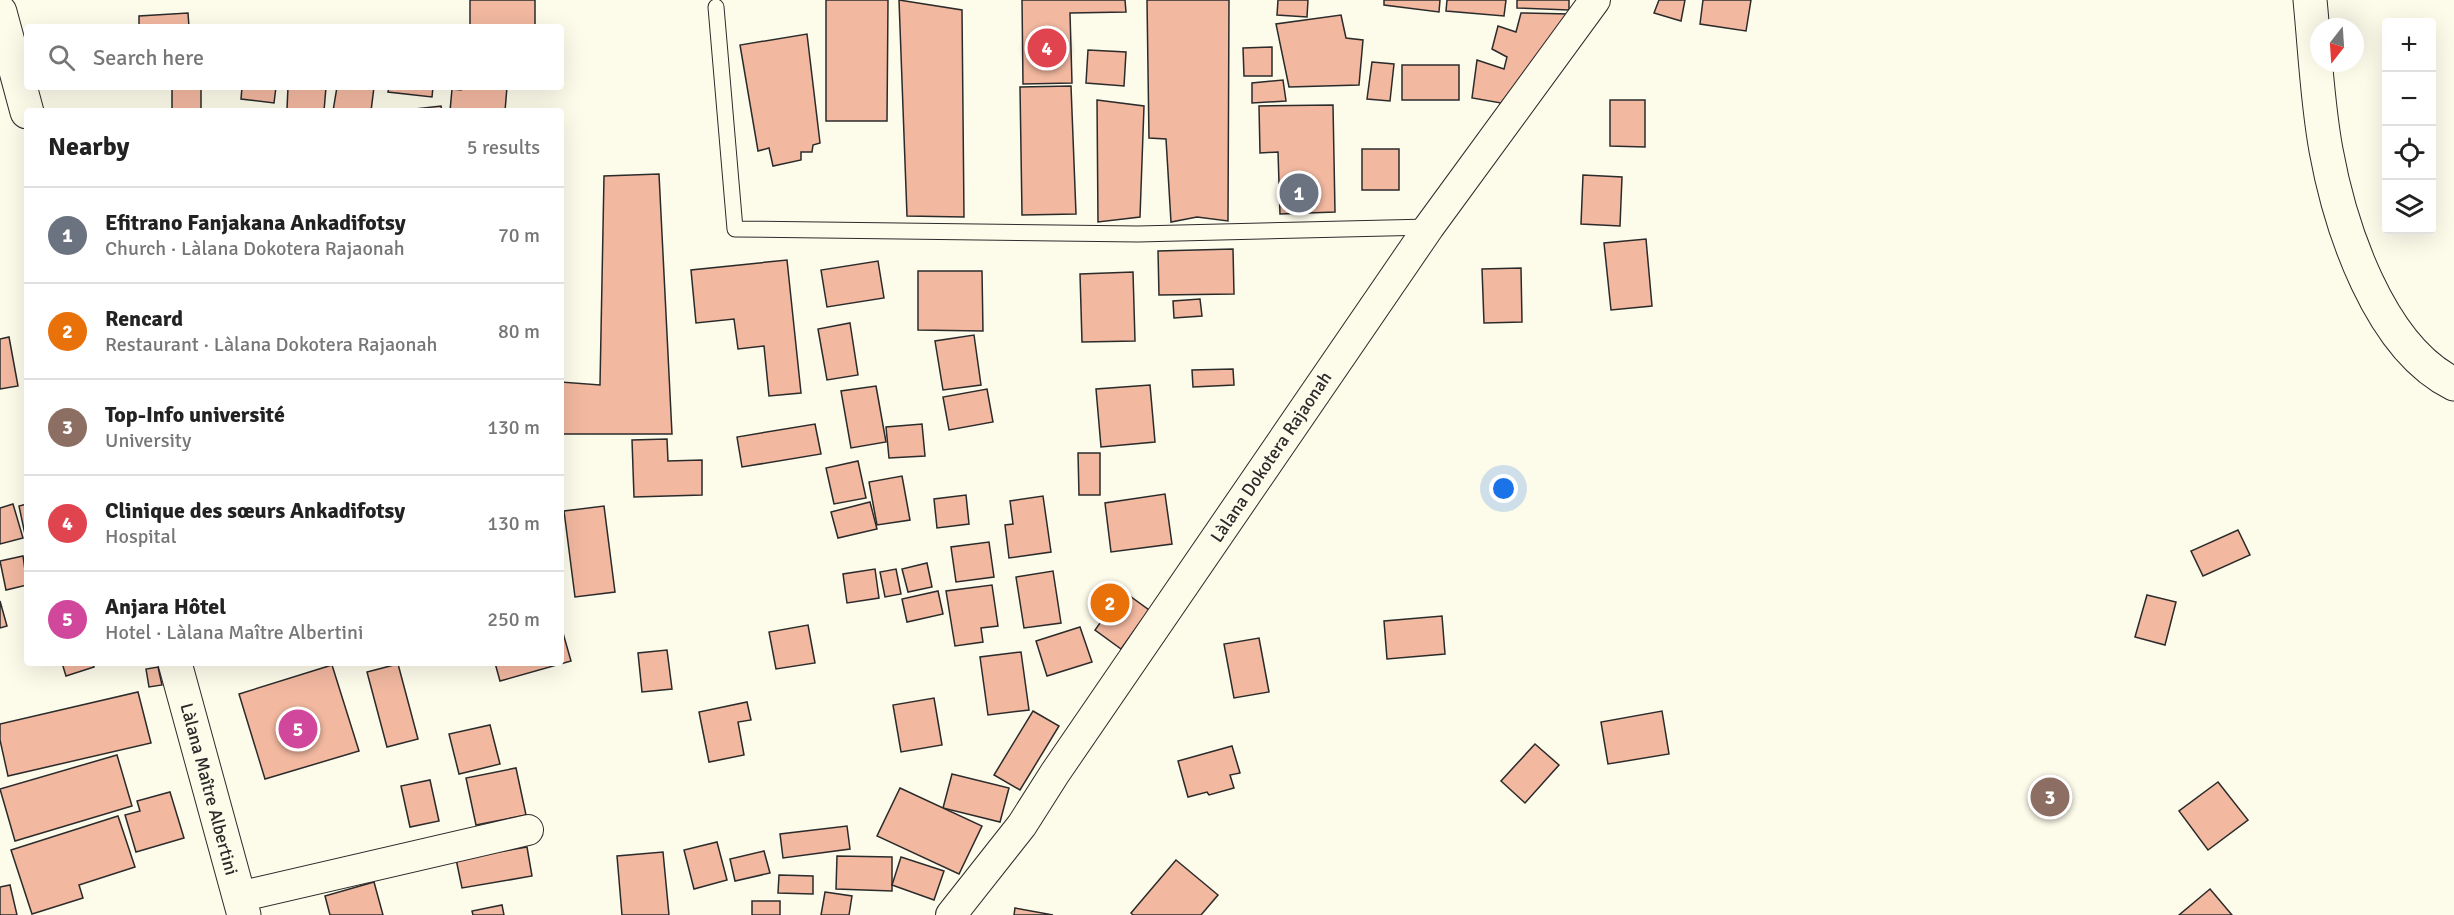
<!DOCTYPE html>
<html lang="en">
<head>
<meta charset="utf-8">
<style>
  :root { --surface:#fff; --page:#f6f6f6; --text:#222; --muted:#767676; --line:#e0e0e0; --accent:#7c3aed }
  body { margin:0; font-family:Signika,sans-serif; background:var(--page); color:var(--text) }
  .controls { position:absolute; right:18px; top:18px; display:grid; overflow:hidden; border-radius:6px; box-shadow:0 6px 24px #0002 }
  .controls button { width:54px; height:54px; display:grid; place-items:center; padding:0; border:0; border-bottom:2px solid var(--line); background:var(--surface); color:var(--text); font:30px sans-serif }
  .compass { position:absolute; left:2310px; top:18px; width:54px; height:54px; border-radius:50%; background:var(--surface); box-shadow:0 6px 24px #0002; rotate:197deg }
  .you { position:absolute; left:1504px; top:489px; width:21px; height:21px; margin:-15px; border:4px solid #fff; border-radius:50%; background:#1a73e8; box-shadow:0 0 0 9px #1a73e833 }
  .badge { display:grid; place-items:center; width:39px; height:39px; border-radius:50%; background:var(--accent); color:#fff; font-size:20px; font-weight:700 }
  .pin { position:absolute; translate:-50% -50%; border:3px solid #fff; box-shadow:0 2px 6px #0006 }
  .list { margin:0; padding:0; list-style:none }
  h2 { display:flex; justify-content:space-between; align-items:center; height:78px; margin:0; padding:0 24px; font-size:26px }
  h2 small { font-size:20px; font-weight:400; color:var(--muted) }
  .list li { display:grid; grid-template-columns:39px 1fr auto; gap:18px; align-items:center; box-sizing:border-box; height:96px; padding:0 24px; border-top:2px solid var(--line) }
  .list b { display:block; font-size:22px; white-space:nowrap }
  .list p { margin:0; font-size:20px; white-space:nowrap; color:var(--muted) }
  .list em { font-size:20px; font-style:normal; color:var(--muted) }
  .icon { flex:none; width:33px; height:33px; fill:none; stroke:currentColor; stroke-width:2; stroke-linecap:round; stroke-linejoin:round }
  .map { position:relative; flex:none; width:2454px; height:915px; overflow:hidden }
  .search { position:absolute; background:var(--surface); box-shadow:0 6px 24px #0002; left:24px; top:24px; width:540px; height:66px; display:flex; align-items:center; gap:15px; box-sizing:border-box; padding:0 21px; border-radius:6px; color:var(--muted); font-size:22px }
  .panel { position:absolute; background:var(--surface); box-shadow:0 6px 24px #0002; left:24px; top:108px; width:540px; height:558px; border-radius:6px }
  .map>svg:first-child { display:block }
</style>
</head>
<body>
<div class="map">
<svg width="2454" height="915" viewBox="0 0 2454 915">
  <rect width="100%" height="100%" fill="#fdfbea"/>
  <g fill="#f2b8a0" stroke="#2b2b2b" stroke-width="1.5">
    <rect x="470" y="0" width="65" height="27"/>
    <path d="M826,0H888L887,121H826Z"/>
    <path d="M899,0L962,10L964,217L907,216Z"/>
    <path d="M1022,0H1125L1126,12L1070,13L1072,83L1023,84Z"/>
    <path d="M1147,0H1229L1228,221L1197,217L1171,222L1166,139L1149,138Z"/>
    <path d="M1278,0H1308L1307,17L1277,15Z"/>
    <path d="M1384,0H1440L1439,12L1384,5Z"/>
    <path d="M1447,0H1506L1504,16L1446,11Z"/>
    <path d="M1517,0H1569V10L1517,8Z"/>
    <path d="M1659,0H1685L1681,21L1654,13Z"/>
    <path d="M1703,0H1751L1746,31L1700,24Z"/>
    <path d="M188,13L189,27H139V16Z"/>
    <path d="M1521,13L1569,14L1501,103L1472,98L1477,60L1504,69L1507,57L1492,49L1498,26L1516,32Z"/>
    <path d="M1341,15L1346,38L1363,40L1359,85L1289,87L1276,24Z"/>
    <path d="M807,34L820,143L813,145L812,152H801V160L773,166L769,148L758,151L740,45Z"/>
    <path d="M1272,47V76H1244L1243,48Z"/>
    <path d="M1088,50L1126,52L1124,86L1086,83Z"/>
    <path d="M1372,62L1394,64L1390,101L1367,99Z"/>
    <rect x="1402" y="65" width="57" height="35"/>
    <path d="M1283,80L1286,101L1252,103V83Z"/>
    <path d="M1071,86L1076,214L1022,215L1020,87Z"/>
    <rect x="172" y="87" width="29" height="24"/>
    <path d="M242,87H276L274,103L241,99Z"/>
    <path d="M288,87H326L324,111L287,109Z"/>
    <path d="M337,87H374L371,111H333Z"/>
    <path d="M389,87H433L432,97L388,92Z"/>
    <path d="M461,87H507L505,111H450L452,89L461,90Z"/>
    <path d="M1097,100L1144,106L1140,217L1098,222Z"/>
    <path d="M1610,100H1645V147L1610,146Z"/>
    <path d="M1333,105L1335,212L1280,214L1278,152L1260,153L1259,106Z"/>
    <path d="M441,106L442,111H397Z"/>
    <rect x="1362" y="149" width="37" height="41"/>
    <path d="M659,174L672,434H561V382L600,385L604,176Z"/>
    <path d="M1583,175L1622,177L1620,226L1581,224Z"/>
    <path d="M1646,239L1652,306L1611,310L1604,243Z"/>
    <path d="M1233,249L1234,294L1159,295L1158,251Z"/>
    <path d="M787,260L801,393L769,396L764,346L738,349L734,319L696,323L691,270Z"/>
    <path d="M878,261L884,298L827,307L821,270Z"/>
    <path d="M1521,268L1522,322L1484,323L1482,269Z"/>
    <path d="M918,271H982L983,331L918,330Z"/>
    <path d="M1133,272L1135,341L1082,342L1080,274Z"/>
    <path d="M1200,299L1202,316L1174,318L1173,301Z"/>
    <path d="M850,323L858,375L827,380L818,329Z"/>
    <path d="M974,335L981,385L943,390L935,341Z"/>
    <path d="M9,337L18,386L0,389V339Z"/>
    <path d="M1233,369L1234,385L1193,387L1192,370Z"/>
    <path d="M1150,385L1155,442L1101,447L1096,389Z"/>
    <path d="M876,386L886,442L851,448L841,391Z"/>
    <path d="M987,389L993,422L949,430L943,397Z"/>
    <path d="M815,424L821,454L742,467L737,437Z"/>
    <path d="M922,424L925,456L889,458L886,427Z"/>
    <path d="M667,439L668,461L702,460V495L634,497L632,440Z"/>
    <path d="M1078,453H1100V495H1079Z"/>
    <path d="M858,461L866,498L834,504L826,468Z"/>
    <path d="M902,476L910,520L877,525L869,482Z"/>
    <path d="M1165,494L1172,544L1111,552L1105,503Z"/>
    <path d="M966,495L969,524L937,528L934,499Z"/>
    <path d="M1043,496L1051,552L1009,558L1005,525L1013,524L1010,501Z"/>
    <path d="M870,502L877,529L838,538L831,512Z"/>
    <path d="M13,504L23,538L0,544V508Z"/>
    <path d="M27,504V544L19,506Z"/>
    <path d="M604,506L615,592L575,597L564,511Z"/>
    <path d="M2238,530L2250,555L2203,576L2191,551Z"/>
    <path d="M989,542L994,577L956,582L951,547Z"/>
    <path d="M23,556L27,585L6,590L0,561Z"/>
    <path d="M927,563L932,587L908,592L902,569Z"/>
    <path d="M875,569L879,598L847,603L843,574Z"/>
    <path d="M896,569L901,594L885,597L880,572Z"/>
    <path d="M1053,571L1061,623L1024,628L1016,577Z"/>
    <path d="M992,585L998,626L981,628L983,642L955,646L946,591Z"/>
    <path d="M938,591L943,614L907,622L902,599Z"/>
    <path d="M1123,591L1149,610L1121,649L1095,630Z"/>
    <path d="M2147,595L2176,602L2165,645L2135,637Z"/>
    <path d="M0,601L7,626L0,628Z"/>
    <path d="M1442,616L1445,654L1387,659L1384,621Z"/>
    <path d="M808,625L815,663L776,669L769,632Z"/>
    <path d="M561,626L571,661L500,681L495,663H561Z"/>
    <path d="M1080,627L1092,662L1047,676L1036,641Z"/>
    <path d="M1259,638L1269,692L1234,698L1224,644Z"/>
    <path d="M667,650L672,689L642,692L638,653Z"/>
    <path d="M1021,652L1029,710L988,715L980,657Z"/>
    <path d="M62,663H93L94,667L66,676Z"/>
    <path d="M398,664L418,739L387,747L367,672Z"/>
    <path d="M332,665L359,751L265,779L239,694Z"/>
    <path d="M158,667L162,685L149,687L146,669Z"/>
    <path d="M138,692L151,743L8,776L0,740V724Z"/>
    <path d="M934,698L942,745L901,752L893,705Z"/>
    <path d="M747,702L751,720L738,722L744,755L709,762L699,712Z"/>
    <path d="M1033,711L1059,726L1020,790L994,775Z"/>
    <path d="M1662,711L1669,754L1608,764L1601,722Z"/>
    <path d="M490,725L500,764L459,774L449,734Z"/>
    <path d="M1535,744L1559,765L1525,803L1501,781Z"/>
    <path d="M1232,746L1240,773L1230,775L1234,788L1209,795L1207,792L1188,797L1178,761Z"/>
    <path d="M117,755L132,806L15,841L0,789Z"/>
    <path d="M516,768L526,815L476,825L466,778Z"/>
    <path d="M952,774L1009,788L1000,822L943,808Z"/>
    <path d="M430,780L439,821L410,827L401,786Z"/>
    <path d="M2218,782L2248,820L2208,850L2179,811Z"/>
    <path d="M900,788L982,826L959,874L877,836Z"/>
    <path d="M170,792L184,838L136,852L125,815L140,811L137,801Z"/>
    <path d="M118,816L135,867L79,885L83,898L32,914L11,850Z"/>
    <path d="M847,826L850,849L783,858L780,834Z"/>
    <path d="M717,842L727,880L694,889L684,850Z"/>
    <path d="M527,847L532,876L462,888L456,859Z"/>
    <path d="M764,851L770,873L735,881L730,859Z"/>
    <path d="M663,852L669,915H622L617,856Z"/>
    <path d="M837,856L892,857V891L836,889Z"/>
    <path d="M901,857L944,871L934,900L892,885Z"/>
    <path d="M1176,860L1218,895L1201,915H1133L1131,913Z"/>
    <path d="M779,875L813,876V894L778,893Z"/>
    <path d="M374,882L383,915H330L325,896Z"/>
    <path d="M10,885L17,915H0V887Z"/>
    <path d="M2210,889L2232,915H2179Z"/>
    <path d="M825,892L852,896L849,915H821Z"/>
    <rect x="752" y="901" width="28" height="14"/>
    <path d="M502,905L504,915H473L472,911Z"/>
    <path d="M1015,908L1053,915H1014Z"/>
  </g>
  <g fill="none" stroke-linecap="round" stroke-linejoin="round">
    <defs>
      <path id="service" d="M716,7L735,229L1138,234L1429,227"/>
      <g id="minor">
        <path d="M238,897L528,830"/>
        <path d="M951,915L1022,825L1055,773L1429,227L1595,0"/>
      </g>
      <path id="tertiary" d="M2310,0C2315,50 2317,101 2326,150C2340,227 2379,347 2454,384"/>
      <g id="secondary">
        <path d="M0,12L27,112"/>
        <path d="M175,663L244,915"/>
      </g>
    </defs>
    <use href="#service" stroke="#2b2b2b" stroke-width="17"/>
    <use href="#minor" stroke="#2b2b2b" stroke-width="32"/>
    <use href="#tertiary" stroke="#2b2b2b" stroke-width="35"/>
    <use href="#secondary" stroke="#2b2b2b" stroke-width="35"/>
    <use href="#service" stroke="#fdfbea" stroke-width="15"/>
    <use href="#minor" stroke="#fdfbea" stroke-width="30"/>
    <use href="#tertiary" stroke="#fdfbea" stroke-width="33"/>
    <use href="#secondary" stroke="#fdfbea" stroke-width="33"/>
  </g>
  <g text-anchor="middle" stroke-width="4.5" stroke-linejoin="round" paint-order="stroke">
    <g font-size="18" fill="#2b2b2b" stroke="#fdfbea">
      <text transform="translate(1271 457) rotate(-56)" y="6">Làlana Dokotera Rajaonah</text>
      <text transform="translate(209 789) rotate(75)" y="6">Làlana Maître Albertini</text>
    </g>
  </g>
</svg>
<div class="controls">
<button>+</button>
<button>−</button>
<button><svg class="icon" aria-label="locate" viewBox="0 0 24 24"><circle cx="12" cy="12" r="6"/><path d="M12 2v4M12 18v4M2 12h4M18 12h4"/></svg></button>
<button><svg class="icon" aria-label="layers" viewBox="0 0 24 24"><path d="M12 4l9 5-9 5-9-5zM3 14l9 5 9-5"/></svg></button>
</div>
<svg class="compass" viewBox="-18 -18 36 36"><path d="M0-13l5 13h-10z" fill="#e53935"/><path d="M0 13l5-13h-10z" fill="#767676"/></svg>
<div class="you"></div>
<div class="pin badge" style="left:1299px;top:193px;background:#6b7280">1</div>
<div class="pin badge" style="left:1110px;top:603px;background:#e8710a">2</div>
<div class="pin badge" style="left:2050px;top:797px;background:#8d6e63">3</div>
<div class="pin badge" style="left:1047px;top:48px;background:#e0444e">4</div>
<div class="pin badge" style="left:298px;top:729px;background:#d1479c">5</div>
<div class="search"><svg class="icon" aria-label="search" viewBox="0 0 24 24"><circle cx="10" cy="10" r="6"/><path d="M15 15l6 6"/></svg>Search here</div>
<section class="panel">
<h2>Nearby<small>5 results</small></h2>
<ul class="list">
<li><span class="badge" style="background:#6b7280">1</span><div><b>Efitrano Fanjakana Ankadifotsy</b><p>Church · Làlana Dokotera Rajaonah</p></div><em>70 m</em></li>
<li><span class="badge" style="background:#e8710a">2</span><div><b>Rencard</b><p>Restaurant · Làlana Dokotera Rajaonah</p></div><em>80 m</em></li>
<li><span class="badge" style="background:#8d6e63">3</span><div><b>Top-Info université</b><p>University</p></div><em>130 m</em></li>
<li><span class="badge" style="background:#e0444e">4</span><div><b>Clinique des sœurs Ankadifotsy</b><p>Hospital</p></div><em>130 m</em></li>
<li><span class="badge" style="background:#d1479c">5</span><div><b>Anjara Hôtel</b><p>Hotel · Làlana Maître Albertini</p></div><em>250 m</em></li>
</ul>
</section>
</div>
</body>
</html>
